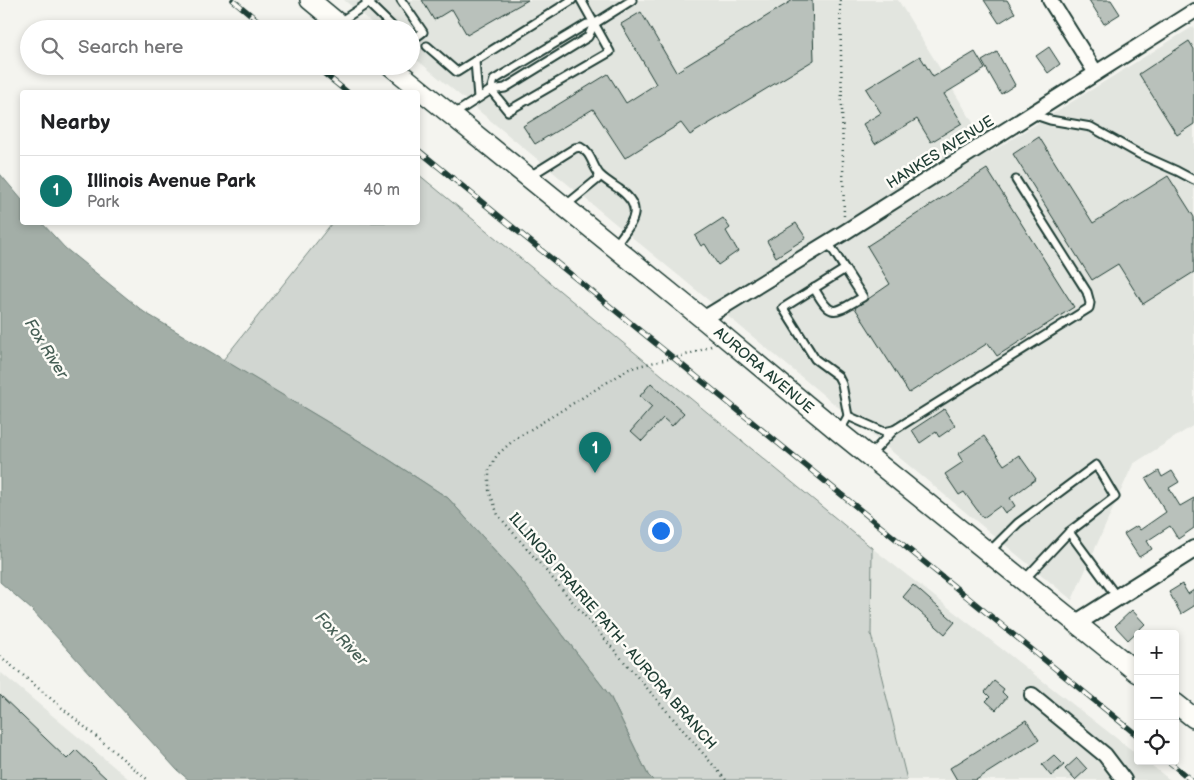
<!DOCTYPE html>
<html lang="en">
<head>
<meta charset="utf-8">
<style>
  :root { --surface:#fff; --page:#f6f6f6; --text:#202124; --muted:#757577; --line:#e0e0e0; --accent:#0f766e }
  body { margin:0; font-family:"Balsamiq Sans",sans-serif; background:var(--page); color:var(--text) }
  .controls { position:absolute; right:15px; bottom:15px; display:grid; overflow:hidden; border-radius:5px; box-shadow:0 2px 8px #0003 }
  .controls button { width:45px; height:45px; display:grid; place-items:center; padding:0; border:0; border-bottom:1px solid var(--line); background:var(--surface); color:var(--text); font:25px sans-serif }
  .you { position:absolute; left:660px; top:530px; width:18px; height:18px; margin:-12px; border:4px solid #fff; border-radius:50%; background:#1a73e8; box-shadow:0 0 0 8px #1a73e833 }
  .badge { display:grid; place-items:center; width:32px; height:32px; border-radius:50%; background:var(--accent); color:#fff; font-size:16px; font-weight:700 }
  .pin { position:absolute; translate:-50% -41px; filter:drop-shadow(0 1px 2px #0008) }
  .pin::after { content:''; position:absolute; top:26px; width:18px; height:15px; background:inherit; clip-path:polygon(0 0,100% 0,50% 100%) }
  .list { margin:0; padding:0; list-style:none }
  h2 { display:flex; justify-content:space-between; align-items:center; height:65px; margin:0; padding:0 20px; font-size:21px }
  h2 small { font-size:16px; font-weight:400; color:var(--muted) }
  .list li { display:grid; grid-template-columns:32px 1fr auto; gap:15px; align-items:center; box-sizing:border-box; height:70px; padding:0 20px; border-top:1px solid var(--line) }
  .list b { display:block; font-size:19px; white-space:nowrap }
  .list p { margin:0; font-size:16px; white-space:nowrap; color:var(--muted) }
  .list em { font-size:16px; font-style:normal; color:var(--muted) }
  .icon { flex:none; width:28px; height:28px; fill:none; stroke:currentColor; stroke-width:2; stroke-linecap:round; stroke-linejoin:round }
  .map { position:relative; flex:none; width:1194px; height:780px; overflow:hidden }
  .search { position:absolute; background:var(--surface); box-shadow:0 2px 8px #0003; left:20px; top:20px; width:400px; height:55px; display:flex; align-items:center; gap:12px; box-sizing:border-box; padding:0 18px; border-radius:28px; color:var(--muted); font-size:19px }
  .panel { position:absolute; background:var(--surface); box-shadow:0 2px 8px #0003; left:20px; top:90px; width:400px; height:135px; border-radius:5px }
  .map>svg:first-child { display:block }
</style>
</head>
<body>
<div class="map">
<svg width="1194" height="780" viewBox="0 0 1194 780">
  <rect width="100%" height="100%" fill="#f4f4ef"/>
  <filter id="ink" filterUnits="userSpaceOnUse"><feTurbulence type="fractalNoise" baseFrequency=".02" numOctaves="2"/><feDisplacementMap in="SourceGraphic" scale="10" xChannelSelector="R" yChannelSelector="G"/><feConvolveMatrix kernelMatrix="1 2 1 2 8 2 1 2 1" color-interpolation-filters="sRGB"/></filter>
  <g filter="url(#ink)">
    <g fill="#e2e5df">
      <path d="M344,0H898L991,152L1194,26V425L1133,464L1072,600L411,55V29H379Z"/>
      <path d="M872,548L1138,755V761H1146L1170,780H907L871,634Z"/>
      <path d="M0,672L130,780H0Z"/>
    </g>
    <path fill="#d1d6d1" stroke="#788a82" d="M418,174L872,548L871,634L907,780H653L648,775L610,696L515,573L448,498L371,448L223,360L332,223L418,222Z"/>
    <path fill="#a3aea7" stroke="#6e8179" d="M0,174L22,200V222L42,223L65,248L144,312L371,448L448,498L515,573L610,696L648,775L653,780H189L177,770L32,610L0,582Z"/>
    <g fill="#b9c1bb" stroke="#1f3d34">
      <path d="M422,0H528L467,35L452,9L434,20Z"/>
      <path d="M793,0H812L814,60L690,135L681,123L625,158L593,109L535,144L523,126L608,74L626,103L656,84L621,24L641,12L676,72Z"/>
      <path d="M984,0H1007L1015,13L999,23Z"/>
      <path d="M1089,0H1111L1120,14L1104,24Z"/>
      <path d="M1189,41L1194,49V124L1177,135L1139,74Z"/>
      <path d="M1049,47L1060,64L1048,73L1036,56Z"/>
      <path d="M975,52L985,69L944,94L962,123L931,142L917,119L875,144L863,124L881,113L866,89L920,56L933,77Z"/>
      <path d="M997,52L1015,85L1001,94L982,61Z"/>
      <path d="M1039,137L1093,223L1168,176L1194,217V272L1143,304L1118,264L1092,280L1013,154Z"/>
      <path d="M987,169L1074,307L997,356L988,343L909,393L855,308L890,284L867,246Z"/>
      <path d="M723,218L730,228L726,231L738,251L718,265L705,244L701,246L695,236Z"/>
      <path d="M796,223L806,238L776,257L767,241Z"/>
      <path d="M651,383L684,413L672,426L663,418L642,441L631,431L652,407L640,396Z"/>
      <path d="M944,409L955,426L939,437L936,432L920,443L912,430Z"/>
      <path d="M984,436L1004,465L1019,455L1036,479L1010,498L1015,506L1005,513L1000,506L983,518L964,492L959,495L945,474L963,462L958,454Z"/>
      <path d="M1159,471L1162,477L1172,471L1179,482L1169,488L1180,506L1194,498V528L1178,539L1170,526L1147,541L1152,549L1139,557L1124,534L1137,526L1140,530L1166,512L1146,479Z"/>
      <path d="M1182,584L1188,594L1194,590V606L1181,614L1169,592Z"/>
      <path d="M913,585L955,622L945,634L903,597Z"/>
      <path d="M1132,610L1145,624L1128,640L1115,626Z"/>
      <path d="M994,681L1004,689L1002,692L1007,697L996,710L986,701L990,697L985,692Z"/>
      <path d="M0,695L67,759L76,750L108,780H0Z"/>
      <path d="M1026,720L1039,740L976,780H957L950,768Z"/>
      <path d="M1054,755L1064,765L1051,776L1042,765Z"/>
      <path d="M1077,758L1087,769L1075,780L1065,769Z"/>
    </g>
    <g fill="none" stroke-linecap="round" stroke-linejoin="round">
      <defs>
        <g id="service">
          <path d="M401,0L423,32L411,41"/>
          <path d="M366,1L395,29"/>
          <path d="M338,23L373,0"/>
          <path d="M427,46L457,72L572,0"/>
          <path d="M475,61L478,98"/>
          <path d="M491,90L508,111L610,52L581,0"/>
          <path d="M491,90L494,80L587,24H594"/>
          <path d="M454,114L491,90L505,88L588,37L594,24L632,0"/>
          <path d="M1032,114L1050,120L1091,127L1139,154L1177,171L1194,180"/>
          <path d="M530,176L575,148L580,147C592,153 592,166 600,175C605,180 613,185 619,189C647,210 631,223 615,246"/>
          <path d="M565,206L598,179L599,175"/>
          <path d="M828,242L845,269L783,308L815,359L838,376L842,384L848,416L839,432"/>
          <path d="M814,288C832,320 834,313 863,297L845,269"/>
          <path d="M848,416L884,432L893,430"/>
          <path d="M869,456L894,430L1089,308L1090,303L1087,292L1016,180"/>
          <path d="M1069,532L1117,597"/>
          <path d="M989,552L1018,523L1096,465L1115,497L1069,532L1024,580"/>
        </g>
        <g id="minor">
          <path d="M1050,0L1096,73"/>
          <path d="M703,319L845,232L1194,11"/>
          <path d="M1032,695L1105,755L1124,780"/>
        </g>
        <path id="tertiary" d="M1075,624L1194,549"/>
        <g id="secondary">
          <path d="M310,0L345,29"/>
          <path d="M391,66L703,319L839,432L1138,673"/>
          <path d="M1175,703L1194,718"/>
        </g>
      </defs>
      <use href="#service" stroke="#1f3d34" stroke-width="11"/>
      <use href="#minor" stroke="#1f3d34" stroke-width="18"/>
      <use href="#tertiary" stroke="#1f3d34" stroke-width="20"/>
      <use href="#secondary" stroke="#1f3d34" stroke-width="22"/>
      <g stroke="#1f3d34" stroke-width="2.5" stroke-dasharray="1 4" stroke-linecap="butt">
        <path d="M840,0L844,218"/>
        <path d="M711,346C685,358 656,360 629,369L515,439L497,455L489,470V490L498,515L726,780"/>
        <path d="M0,656L148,780"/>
      </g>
      <use href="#service" stroke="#fdfcf7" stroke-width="7"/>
      <use href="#minor" stroke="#fdfcf7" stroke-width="14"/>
      <use href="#tertiary" stroke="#fdfcf7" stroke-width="16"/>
      <use href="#secondary" stroke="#fdfcf7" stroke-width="19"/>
      <defs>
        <g id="rail">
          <path d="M233,0L268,29"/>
          <path d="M315,66L347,92"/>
          <path d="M418,150L1138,736"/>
          <path d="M1168,761L1191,780"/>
        </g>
      </defs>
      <use href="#rail" stroke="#1f3d34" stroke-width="5.5"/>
      <use href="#rail" stroke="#fdfcf7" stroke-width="4" stroke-dasharray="11" stroke-linecap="butt"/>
    </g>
  </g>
  <g text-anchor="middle" stroke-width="5" stroke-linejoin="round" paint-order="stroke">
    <g font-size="15" fill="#1f3d34" stroke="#fdfcf7">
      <text transform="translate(940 152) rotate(-32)" y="5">HANKES AVENUE</text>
      <text transform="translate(764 370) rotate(40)" y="5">AURORA AVENUE</text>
      <text transform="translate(613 631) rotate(49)" y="5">ILLINOIS PRAIRIE PATH - AURORA BRANCH</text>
    </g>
    <g font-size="16" font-style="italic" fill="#475f56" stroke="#fdfcf7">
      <text transform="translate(47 348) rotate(58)" y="6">Fox River</text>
      <text transform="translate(342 638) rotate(46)" y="6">Fox River</text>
    </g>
  </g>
</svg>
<div class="controls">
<button>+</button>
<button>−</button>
<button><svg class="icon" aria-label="locate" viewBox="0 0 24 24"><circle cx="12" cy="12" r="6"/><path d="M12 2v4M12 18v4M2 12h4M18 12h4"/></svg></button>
</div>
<div class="you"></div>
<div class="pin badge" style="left:595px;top:473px">1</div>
<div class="search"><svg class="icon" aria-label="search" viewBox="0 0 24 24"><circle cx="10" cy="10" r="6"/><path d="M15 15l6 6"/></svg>Search here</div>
<section class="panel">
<h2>Nearby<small></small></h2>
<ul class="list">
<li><span class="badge">1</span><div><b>Illinois Avenue Park</b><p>Park</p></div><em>40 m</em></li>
</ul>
</section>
</div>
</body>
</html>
